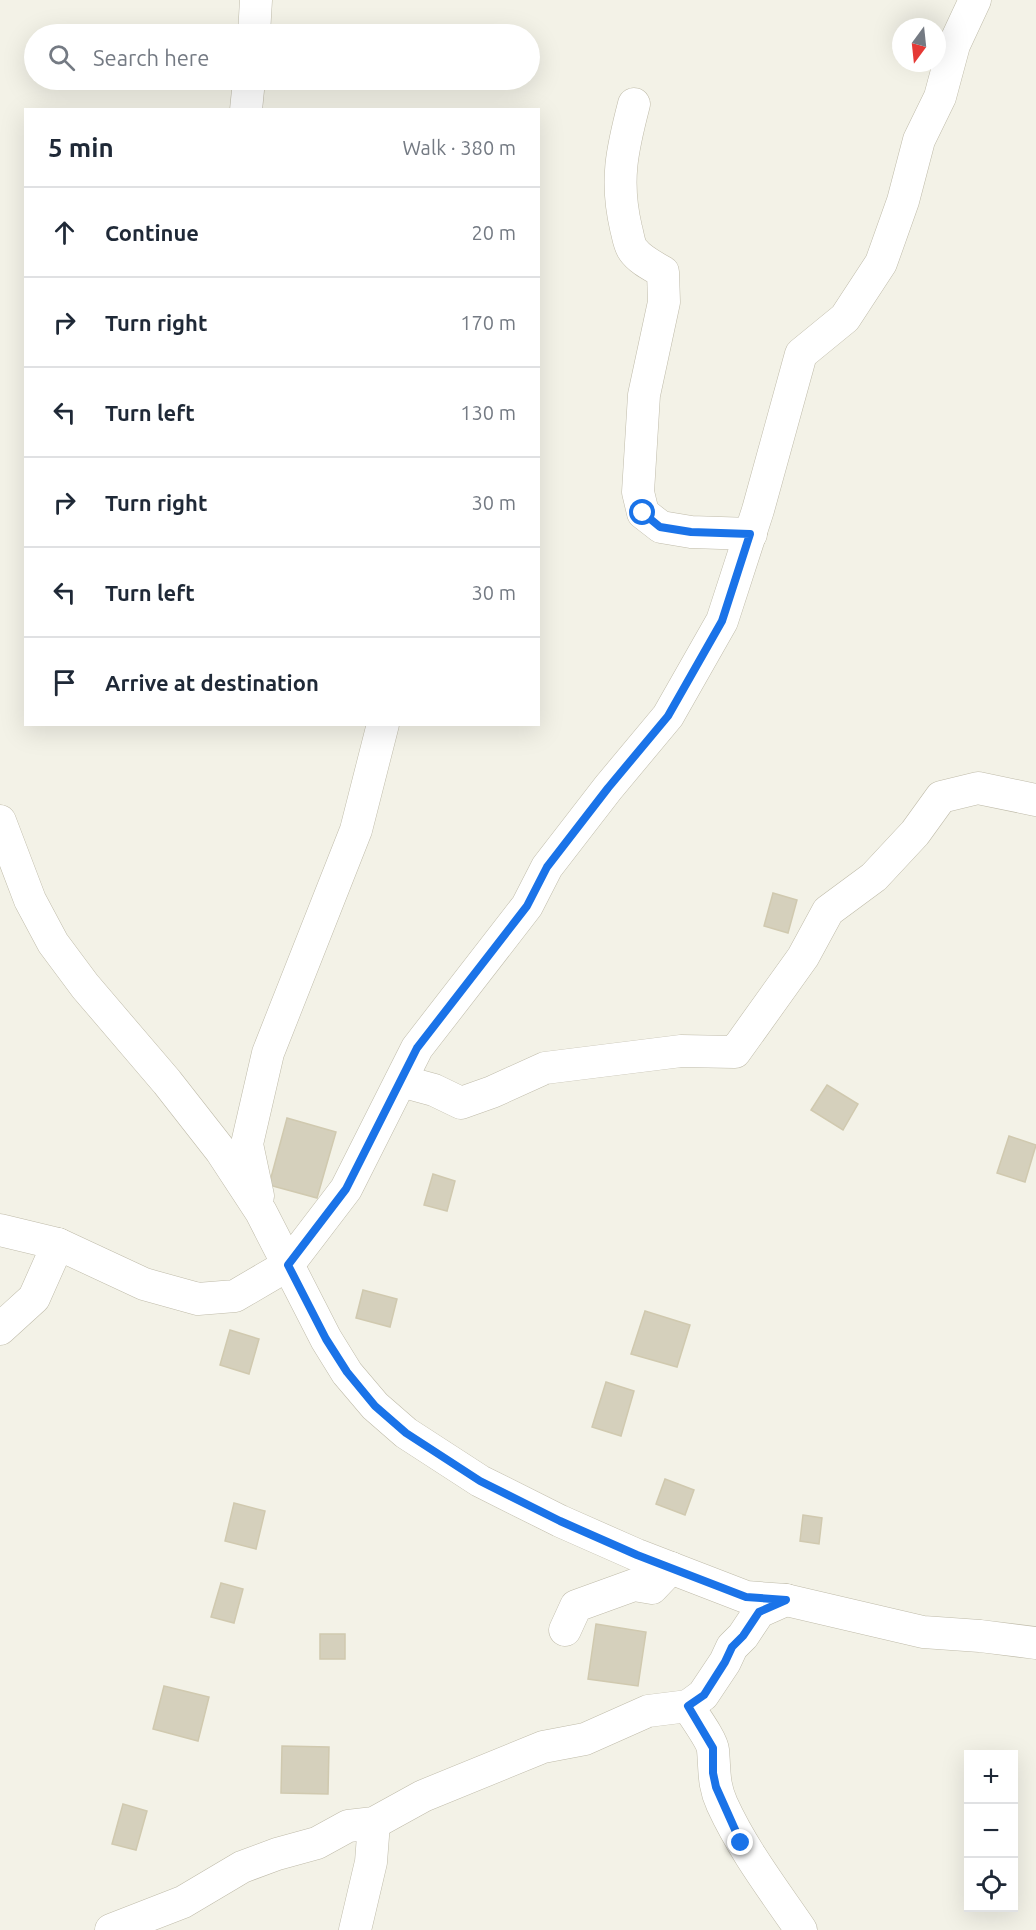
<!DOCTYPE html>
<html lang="en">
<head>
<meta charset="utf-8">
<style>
  :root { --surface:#fff; --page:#f2f2f3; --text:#1f2937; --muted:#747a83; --line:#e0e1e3 }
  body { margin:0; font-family:Ubuntu,sans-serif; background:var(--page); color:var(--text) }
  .controls { position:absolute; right:18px; bottom:18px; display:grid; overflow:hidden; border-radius:0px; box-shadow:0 6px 24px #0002 }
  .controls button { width:54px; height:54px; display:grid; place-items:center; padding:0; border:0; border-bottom:2px solid var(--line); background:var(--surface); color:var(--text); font:30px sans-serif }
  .compass { position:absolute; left:892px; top:18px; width:54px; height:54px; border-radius:50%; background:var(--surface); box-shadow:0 6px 24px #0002; rotate:195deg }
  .stop { position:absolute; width:18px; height:18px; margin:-14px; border:4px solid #1a73e8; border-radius:50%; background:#fff }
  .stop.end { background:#1a73e8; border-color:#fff; box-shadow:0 2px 6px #0008 }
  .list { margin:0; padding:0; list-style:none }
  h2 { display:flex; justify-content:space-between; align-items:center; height:78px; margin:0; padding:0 24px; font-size:26px }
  h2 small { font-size:20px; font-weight:400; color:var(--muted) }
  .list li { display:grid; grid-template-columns:39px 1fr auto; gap:18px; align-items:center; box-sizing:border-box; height:90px; padding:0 24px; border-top:2px solid var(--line) }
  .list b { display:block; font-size:22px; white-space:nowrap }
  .list em { font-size:20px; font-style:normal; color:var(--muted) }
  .icon { flex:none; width:33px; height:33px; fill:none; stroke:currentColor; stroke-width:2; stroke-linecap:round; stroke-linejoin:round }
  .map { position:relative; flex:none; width:1036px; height:1930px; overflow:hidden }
  .search { position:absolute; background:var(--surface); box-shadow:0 6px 24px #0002; left:24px; top:24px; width:516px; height:66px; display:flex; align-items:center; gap:15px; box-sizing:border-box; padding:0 21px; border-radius:33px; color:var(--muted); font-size:22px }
  .panel { position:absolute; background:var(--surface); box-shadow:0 6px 24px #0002; left:24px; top:108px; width:516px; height:618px; border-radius:0px }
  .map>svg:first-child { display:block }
</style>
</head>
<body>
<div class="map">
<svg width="1036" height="1930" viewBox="0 0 1036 1930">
  <rect width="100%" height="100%" fill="#f3f2e7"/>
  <g fill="#d5d0bc" stroke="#d0c9af" stroke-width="1.5">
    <path d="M773,893L797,900L788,933L764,926Z"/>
    <path d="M827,1085L858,1104L843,1130L811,1110Z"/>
    <path d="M287,1118L336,1132L317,1198L269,1185Z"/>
    <path d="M1009,1136L1036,1145L1025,1182L997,1173Z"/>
    <path d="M433,1174L455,1181L447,1211L424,1205Z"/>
    <path d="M363,1290L397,1299L390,1327L356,1318Z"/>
    <path d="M645,1311L690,1325L677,1367L631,1354Z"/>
    <path d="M230,1330L259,1339L249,1374L220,1365Z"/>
    <path d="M606,1382L634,1391L621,1436L592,1427Z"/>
    <path d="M665,1479L694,1490L685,1515L656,1504Z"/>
    <path d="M234,1503L265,1511L256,1549L225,1541Z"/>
    <path d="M803,1515L822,1518L819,1544L800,1541Z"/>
    <path d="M221,1583L243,1589L234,1623L211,1617Z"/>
    <path d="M596,1624L646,1632L638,1686L588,1679Z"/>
    <rect x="320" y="1634" width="25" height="25"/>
    <path d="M164,1686L209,1697L198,1741L153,1729Z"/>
    <path d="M282,1746L329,1747L328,1794L281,1793Z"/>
    <path d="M123,1804L147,1811L136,1850L112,1844Z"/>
  </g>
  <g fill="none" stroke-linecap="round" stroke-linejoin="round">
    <defs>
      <g id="minor">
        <path d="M254,34L256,0"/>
        <path d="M634,104C622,150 615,181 626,228C628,235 629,245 633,250C640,260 653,266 663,272L664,302L644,395L638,492L643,513L661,527L691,532L751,534"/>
        <path d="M246,110L249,80"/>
        <path d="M0,821L30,900L53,943L85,986L167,1082L221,1151L261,1212L326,1339L347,1373L375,1406L406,1433L480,1481L560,1521L637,1555L746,1597L786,1600L923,1632L980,1636L1036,1643"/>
        <path d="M401,1081L434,1090L461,1103L492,1092L545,1068L681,1051L735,1052L803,957L828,911L874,877L915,833L941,797L978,788L1036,800"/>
        <path d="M258,1196L247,1144L268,1053L356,830L383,724"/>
        <path d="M0,1230L58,1244L144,1284L198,1299L235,1296L288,1265L346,1189L417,1048L527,906L547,867L608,788L668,716L722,621L758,510L801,354L845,318L881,263L903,201L919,140L940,97L954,45L975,0"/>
        <path d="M0,1329L34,1298L58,1244"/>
        <path d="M786,1600L759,1612L743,1636L732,1647L725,1662L703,1695L688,1706C694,1716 712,1740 713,1750C715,1771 713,1784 722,1804C743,1850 773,1889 801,1930"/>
        <path d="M565,1630L576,1606L634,1585L652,1588L671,1568"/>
        <path d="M111,1930L183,1902L242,1867L277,1854L317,1843L348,1826L374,1823L423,1796L543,1747L585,1739L648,1711L688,1706"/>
        <path d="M355,1930L371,1862L374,1823"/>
      </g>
    </defs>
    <use href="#minor" stroke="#bfbba9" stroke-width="33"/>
    <use href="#minor" stroke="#fff" stroke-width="32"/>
  </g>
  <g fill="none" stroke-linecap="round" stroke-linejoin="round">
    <path stroke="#1a73e8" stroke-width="8" d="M643,513L660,527L691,532L750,534L722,621L668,716L608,788L547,867L527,906L417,1048L346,1189L288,1265L326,1339L347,1372L375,1406L406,1433L480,1481L560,1521L637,1555L746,1597L786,1600L759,1612L743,1636L732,1647L725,1662L704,1695L688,1706L713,1748V1773L716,1787L741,1843"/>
  </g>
</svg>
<div class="controls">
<button>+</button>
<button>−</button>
<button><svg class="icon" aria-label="locate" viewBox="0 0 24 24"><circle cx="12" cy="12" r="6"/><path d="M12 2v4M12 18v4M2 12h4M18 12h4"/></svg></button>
</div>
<svg class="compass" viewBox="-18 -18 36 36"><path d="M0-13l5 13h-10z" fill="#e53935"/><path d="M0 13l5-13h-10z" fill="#747a83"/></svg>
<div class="stop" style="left:643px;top:513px"></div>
<div class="stop end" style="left:741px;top:1843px"></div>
<div class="search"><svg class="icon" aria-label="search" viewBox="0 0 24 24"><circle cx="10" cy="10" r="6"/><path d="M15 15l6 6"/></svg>Search here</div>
<section class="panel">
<h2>5 min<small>Walk · 380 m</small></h2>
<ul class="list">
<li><svg class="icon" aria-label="ahead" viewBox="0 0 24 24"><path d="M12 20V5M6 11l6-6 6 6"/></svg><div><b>Continue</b></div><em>20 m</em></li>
<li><svg class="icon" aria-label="right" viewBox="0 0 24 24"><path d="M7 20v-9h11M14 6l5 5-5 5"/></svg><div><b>Turn right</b></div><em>170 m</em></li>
<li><svg class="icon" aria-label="left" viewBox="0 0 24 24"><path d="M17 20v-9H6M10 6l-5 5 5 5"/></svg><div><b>Turn left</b></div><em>130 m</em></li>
<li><svg class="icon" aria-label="right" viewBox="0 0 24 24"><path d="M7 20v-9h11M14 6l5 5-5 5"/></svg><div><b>Turn right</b></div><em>30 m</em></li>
<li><svg class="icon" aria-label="left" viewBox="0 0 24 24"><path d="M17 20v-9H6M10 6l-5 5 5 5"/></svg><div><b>Turn left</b></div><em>30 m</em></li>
<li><svg class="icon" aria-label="arrive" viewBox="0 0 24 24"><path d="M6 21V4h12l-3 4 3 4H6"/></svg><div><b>Arrive at destination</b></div></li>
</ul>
</section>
</div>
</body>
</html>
